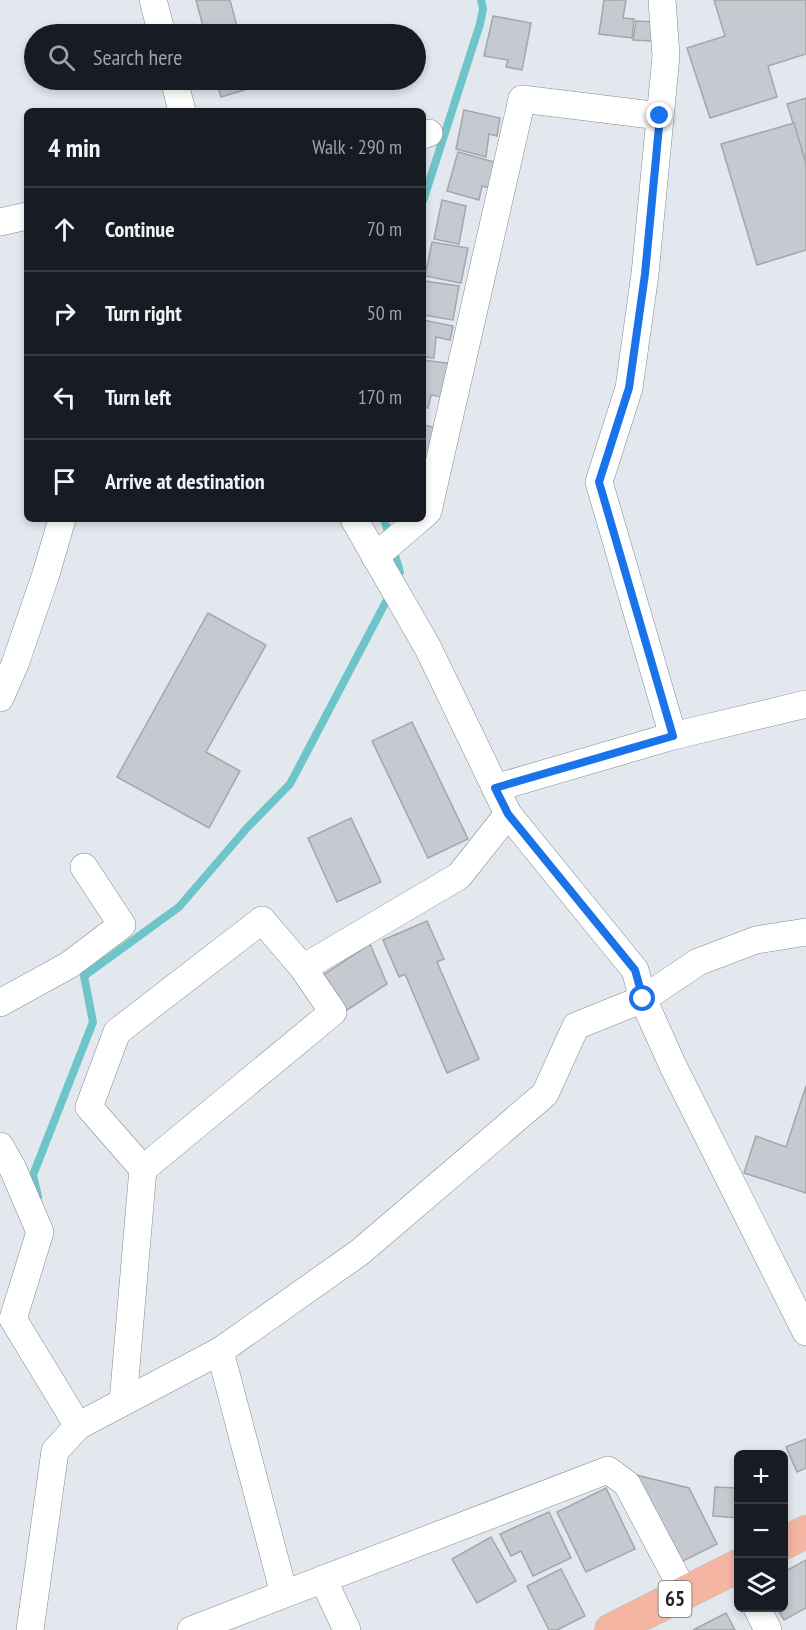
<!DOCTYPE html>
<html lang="en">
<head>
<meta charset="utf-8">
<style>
  :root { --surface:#171b24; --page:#242831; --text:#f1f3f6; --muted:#9ea1a6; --line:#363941 }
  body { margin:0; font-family:"PT Sans Narrow",sans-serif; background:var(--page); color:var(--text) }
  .controls { position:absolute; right:18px; bottom:18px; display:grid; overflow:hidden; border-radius:9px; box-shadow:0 3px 9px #0003 }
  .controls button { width:54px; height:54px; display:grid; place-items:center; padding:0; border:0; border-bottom:2px solid var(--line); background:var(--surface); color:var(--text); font:30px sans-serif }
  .stop { position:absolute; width:18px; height:18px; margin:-14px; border:4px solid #1a73e8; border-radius:50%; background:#fff }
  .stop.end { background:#1a73e8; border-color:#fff; box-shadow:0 2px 6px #0008 }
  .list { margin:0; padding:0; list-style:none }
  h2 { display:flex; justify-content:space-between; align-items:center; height:78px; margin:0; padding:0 24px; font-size:26px }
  h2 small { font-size:20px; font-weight:400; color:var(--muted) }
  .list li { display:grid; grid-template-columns:39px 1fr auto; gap:18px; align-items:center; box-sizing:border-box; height:84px; padding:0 24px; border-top:2px solid var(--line) }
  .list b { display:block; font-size:22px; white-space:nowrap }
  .list em { font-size:20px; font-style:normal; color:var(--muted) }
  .icon { flex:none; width:33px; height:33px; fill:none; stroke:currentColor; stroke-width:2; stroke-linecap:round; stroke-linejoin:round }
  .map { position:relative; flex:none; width:806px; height:1630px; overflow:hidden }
  .search { position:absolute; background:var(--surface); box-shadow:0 3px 9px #0003; left:24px; top:24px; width:402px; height:66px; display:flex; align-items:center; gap:15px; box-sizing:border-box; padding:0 21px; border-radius:33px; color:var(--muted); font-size:22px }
  .panel { position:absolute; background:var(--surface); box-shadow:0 3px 9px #0003; left:24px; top:108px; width:402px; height:414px; border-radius:9px }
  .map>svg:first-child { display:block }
</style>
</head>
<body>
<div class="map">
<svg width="806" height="1630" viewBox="0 0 806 1630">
  <rect width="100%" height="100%" fill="#e2e8ee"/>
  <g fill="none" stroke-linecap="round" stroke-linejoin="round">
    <g stroke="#6dc4c9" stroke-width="8">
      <path d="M423,201L480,24L483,9L481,0"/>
      <path d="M384,519L390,538"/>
      <path d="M393,549L400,572L396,580"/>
      <path d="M38,1197L33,1175L93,1022L84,976L179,907L247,828L290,784L390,594"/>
    </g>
  </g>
  <g fill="#c4cacf" stroke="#a1a7ac" stroke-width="1.5">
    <path d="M196,0H230L239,34H205Z"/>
    <path d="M604,0H626L623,18L634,19L632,38L599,34Z"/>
    <path d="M714,0H806V54L768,66L777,97L710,118L687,48L725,36Z"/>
    <path d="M493,16L531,23L522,70L506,67L508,60L484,56Z"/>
    <path d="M636,21L654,22L652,41L633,40Z"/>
    <path d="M216,80H263L264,84L221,97Z"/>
    <path d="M806,98V164L787,104Z"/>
    <path d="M464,110L500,118L497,136L489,134L486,157L456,149Z"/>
    <path d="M794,123L806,164V250L757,265L721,144Z"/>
    <path d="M458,152L498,163L494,189L482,186L479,200L447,191Z"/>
    <path d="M442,200L466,206L459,244L434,239Z"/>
    <path d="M432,242L468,248L461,283L425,276Z"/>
    <path d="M425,281L459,286L453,320L423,315Z"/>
    <path d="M423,320L453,326L450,340L436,337L434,358L423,357Z"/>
    <path d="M423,360L453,364L448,398L431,395L428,408L423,407Z"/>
    <path d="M423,425L438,428L433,463L423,461Z"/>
    <path d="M208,613L266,645L206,752L240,771L209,828L117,777Z"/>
    <path d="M412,722L468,839L428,858L372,741Z"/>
    <path d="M351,818L381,882L337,902L308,838Z"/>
    <path d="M427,921L444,959L437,962L479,1059L447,1073L405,974L399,977L383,940Z"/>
    <path d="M370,944L387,984L344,1012L323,975Z"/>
    <path d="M806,1086V1193L744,1173L756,1136L786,1147Z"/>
    <path d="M806,1439V1468L797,1472L786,1447Z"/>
    <path d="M632,1474L689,1488L717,1544L677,1564Z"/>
    <path d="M715,1487L738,1488V1518L713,1516Z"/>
    <path d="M606,1488L635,1549L586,1572L557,1512Z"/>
    <path d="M549,1512L571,1558L533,1576L521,1551L511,1556L500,1534Z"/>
    <path d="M491,1537L516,1581L477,1603L452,1559Z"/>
    <path d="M806,1560V1608L784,1620L777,1608H784V1572Z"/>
    <path d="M561,1569L585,1616L557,1630H549L527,1586Z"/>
    <path d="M726,1613L735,1630H693Z"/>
  </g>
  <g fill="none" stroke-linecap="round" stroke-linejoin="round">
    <defs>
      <g id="minor">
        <path d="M153,0L162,34"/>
        <path d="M662,0L666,56L645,274L629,388L599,482L673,736"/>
        <path d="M174,80L182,111"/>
        <path d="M423,135L429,133"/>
        <path d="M0,222L27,216"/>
        <path d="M423,516L428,511L522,99L660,116"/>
        <path d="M354,519L428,648L508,814L635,970L643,999L673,1066L806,1332"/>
        <path d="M375,557L419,519"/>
        <path d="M0,698L15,664L46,574L62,519"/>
        <path d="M495,788L673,736L806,704"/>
        <path d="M0,1003L69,965L122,925L84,867"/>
        <path d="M0,1146L13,1169L40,1232L13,1319L78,1426"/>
        <path d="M143,1169L333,1012L303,968"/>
        <path d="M220,1351L284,1594"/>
        <path d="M123,1402L143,1169L89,1107L117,1032L262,920L303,968L459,876L508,814"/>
        <path d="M323,1579L347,1630"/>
        <path d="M757,1608L768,1630"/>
        <path d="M30,1630L55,1451L78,1426L220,1351L360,1252L545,1094L576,1026L643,999L698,962L756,940L806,932"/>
        <path d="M191,1630L608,1470L627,1484L685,1594"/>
      </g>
      <g id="major">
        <path d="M784,1543L806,1532"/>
        <path d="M611,1630L738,1566"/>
      </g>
    </defs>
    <use href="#minor" stroke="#858a8f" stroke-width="28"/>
    <use href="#major" stroke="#c6c7c7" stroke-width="34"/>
    <use href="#minor" stroke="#fff" stroke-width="27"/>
    <use href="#major" stroke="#f4b6a3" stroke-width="33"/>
  </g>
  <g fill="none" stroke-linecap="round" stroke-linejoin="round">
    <path stroke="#1a73e8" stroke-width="8" d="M643,999L635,970L508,814L495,788L673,736L599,482L629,388L645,274L660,116"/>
  </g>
  <g text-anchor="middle" stroke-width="6" stroke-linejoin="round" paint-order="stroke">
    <rect fill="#fff" stroke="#666869" stroke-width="1.5" x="658.5" y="1581" width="33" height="36" rx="4.5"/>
    <g font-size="21" font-weight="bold" fill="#252729">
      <text x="675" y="1606">65</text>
    </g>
  </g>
</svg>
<div class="controls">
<button>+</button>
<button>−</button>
<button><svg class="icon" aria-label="layers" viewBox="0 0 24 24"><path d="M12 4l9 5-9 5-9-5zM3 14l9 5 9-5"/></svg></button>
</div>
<div class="stop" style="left:643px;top:999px"></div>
<div class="stop end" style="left:660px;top:116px"></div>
<div class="search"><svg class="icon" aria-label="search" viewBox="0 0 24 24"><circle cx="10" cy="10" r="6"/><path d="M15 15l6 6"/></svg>Search here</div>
<section class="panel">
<h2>4 min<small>Walk · 290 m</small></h2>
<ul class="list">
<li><svg class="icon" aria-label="ahead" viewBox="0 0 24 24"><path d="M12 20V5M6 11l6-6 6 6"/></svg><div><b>Continue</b></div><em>70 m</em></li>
<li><svg class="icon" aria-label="right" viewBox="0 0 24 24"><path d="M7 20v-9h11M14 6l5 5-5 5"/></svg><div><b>Turn right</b></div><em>50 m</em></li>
<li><svg class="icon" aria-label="left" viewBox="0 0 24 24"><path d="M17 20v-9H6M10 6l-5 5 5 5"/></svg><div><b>Turn left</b></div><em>170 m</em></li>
<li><svg class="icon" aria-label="arrive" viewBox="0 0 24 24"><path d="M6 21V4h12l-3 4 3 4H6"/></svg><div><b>Arrive at destination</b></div></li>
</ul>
</section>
</div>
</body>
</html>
